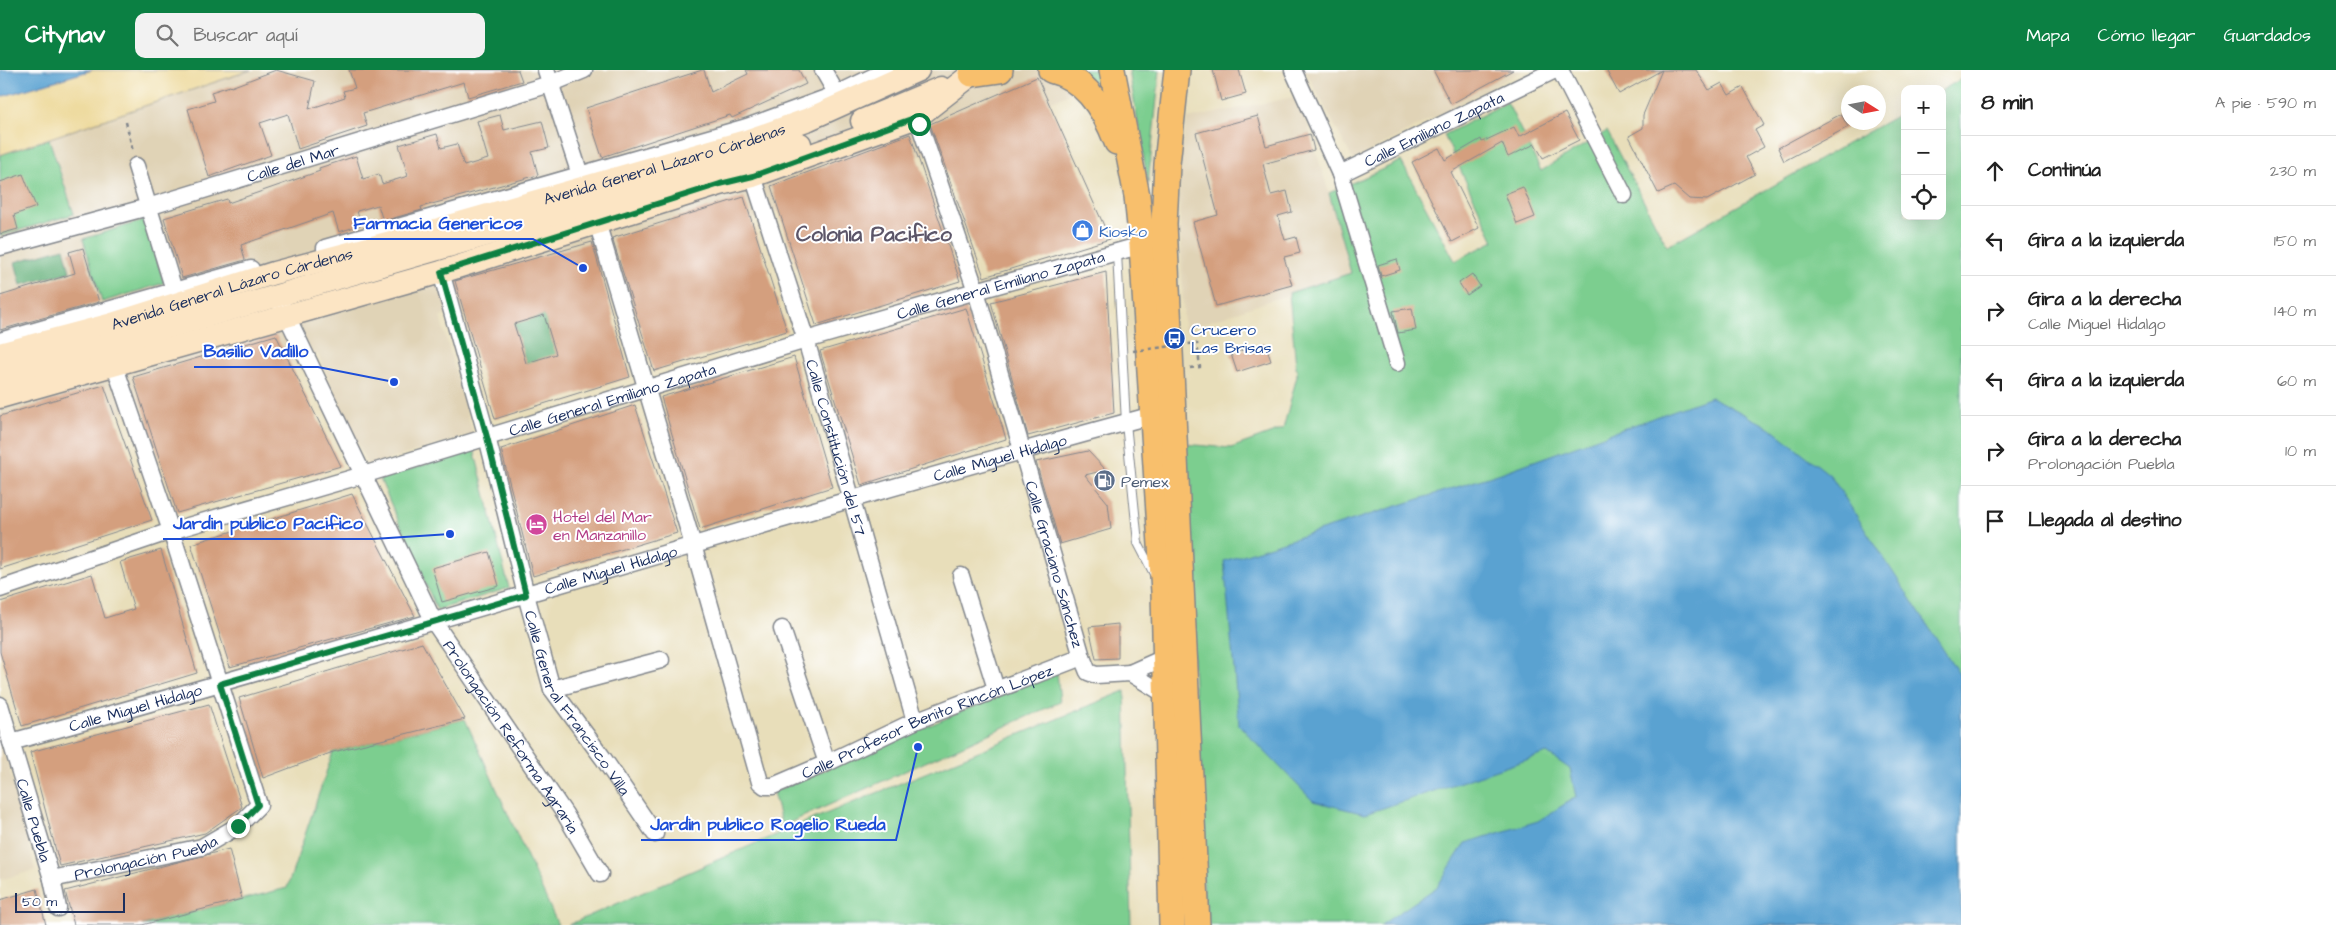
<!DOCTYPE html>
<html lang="es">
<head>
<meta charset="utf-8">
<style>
  :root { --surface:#fff; --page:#f2f2f2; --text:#222; --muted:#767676; --line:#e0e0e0; --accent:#0b8043 }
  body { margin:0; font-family:"Architects Daughter",sans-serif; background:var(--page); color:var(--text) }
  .controls { position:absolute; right:15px; top:15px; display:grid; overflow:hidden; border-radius:10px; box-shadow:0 5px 20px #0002 }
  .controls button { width:45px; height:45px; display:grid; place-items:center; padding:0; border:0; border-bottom:1px solid var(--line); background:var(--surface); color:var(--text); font:25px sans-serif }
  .compass { position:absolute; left:1841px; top:15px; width:45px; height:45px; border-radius:50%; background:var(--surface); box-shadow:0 5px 20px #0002; rotate:101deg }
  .scale { position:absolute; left:15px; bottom:12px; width:110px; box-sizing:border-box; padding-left:5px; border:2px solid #1b2f5e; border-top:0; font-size:14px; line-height:18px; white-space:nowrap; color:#1b2f5e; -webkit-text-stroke:4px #fff; paint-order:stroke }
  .stop { position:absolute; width:15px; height:15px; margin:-11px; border:4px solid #0b8043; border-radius:50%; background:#fff }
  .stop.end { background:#0b8043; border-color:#fff; box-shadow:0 1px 5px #0008 }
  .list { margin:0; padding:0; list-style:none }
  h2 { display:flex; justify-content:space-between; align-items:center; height:65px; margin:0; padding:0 20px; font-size:21px }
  h2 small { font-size:16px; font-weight:400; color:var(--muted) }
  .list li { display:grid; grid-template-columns:32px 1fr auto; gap:15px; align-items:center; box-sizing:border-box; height:70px; padding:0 20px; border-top:1px solid var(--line) }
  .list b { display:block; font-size:19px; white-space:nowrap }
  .list p { margin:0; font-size:16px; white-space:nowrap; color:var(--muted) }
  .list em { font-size:16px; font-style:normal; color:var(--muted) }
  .icon { flex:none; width:28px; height:28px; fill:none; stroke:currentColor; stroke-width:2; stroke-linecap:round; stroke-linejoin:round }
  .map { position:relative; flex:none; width:1961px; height:855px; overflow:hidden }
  header { display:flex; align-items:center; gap:30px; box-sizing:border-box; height:70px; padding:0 25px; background:var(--accent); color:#fff }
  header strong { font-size:24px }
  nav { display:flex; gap:28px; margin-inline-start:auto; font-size:18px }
  .search { width:350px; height:45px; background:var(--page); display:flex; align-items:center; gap:12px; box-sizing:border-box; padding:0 18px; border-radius:10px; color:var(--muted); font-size:19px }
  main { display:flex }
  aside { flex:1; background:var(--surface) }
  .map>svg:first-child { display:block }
</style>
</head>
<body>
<header>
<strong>Citynav</strong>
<div class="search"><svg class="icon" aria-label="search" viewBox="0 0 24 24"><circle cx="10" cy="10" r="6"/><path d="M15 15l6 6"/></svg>Buscar aquí</div>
<nav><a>Mapa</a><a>Cómo llegar</a><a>Guardados</a></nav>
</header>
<main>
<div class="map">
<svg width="1961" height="855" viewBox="0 0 1961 855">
  <rect width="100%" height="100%" fill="#fff"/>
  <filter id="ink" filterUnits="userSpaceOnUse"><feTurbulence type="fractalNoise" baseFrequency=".02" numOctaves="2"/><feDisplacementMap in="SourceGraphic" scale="10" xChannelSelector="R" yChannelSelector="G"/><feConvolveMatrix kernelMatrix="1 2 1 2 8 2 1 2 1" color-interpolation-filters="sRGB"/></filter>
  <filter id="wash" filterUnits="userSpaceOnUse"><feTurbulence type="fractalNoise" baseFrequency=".0096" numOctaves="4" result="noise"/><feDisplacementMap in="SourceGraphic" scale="20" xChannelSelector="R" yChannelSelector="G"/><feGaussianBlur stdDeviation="1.12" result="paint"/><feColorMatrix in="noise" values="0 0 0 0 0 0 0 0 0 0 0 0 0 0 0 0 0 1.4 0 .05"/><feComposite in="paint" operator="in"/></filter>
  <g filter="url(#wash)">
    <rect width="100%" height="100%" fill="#e8deba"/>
    <g fill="#e0d3b6">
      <path d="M251,0H1106L1062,27L901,94L736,156L440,247L473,364L368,396L318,284L103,348L0,374V85Z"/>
      <path d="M1305,0H1524L1353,90Z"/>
      <path d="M1299,26L1329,123L1351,203L1184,260L1178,99L1187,49Z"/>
      <path d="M0,662L35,800L0,810Z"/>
    </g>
    <g fill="#7cce8f" stroke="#4c7e76">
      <path d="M1079,0H1099L1103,20Z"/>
      <path d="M1129,0H1160L1148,114Z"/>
      <path d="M1961,9V855H1205L1183,374L1231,378L1283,359L1297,306L1289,223L1351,203L1329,123L1401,91L1455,191L1494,171L1444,65L1507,32L1541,101L1607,61L1667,176L1905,41V146H1942V20Z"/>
      <path d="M49,69L74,144L0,166V85Z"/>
      <path d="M145,150L164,213L102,232L83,169Z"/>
      <path d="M474,379L509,518L437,540L380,409Z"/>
      <path d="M1057,601L1060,632L782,756L773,722Z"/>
      <path d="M1125,621L1131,855H568L784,761Z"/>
      <path d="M465,649L558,855H142L287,818L333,682Z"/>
    </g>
    <g fill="#65b17a" stroke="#40706c">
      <path d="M64,178L70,202L21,215L15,192Z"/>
      <path d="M531,235L535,248L554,242L549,261L553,273L562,270L567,287L526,293L515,257L510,258Z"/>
    </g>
    <path fill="#eeda9e" stroke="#84847e" d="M92,0H251L0,85V27Z"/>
    <g fill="#5aa2d1" stroke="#3a6898">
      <path d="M0,0H92L0,27Z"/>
      <path d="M1711,327L1771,358L1830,405L1961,607V855H1381L1437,817L1465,773L1538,751L1576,727L1570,699L1547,683L1365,744L1313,731L1239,655L1224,491L1501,403Z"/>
    </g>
    <g id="blocks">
      <g fill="#d49f7e" fill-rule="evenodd">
        <path d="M276,0L315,11L309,39L345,27L343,21L355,18L349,0H518L522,11L468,27L464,12L363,43L367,56L298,79L288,44L260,53L271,85L209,107L188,39L214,31L211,22L230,16L231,17Z"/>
        <path d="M702,0H704L711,22L748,4L746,0H799L806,14L732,48L730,45L602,87L586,38Z"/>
        <path d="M1213,0H1239L1246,24L1221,31Z"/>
        <path d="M1433,0H1513L1451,34Z"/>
        <path d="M1606,0H1696L1709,20L1722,13L1729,25L1743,17L1764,55L1755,60L1764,77L1746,87L1755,104L1707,130L1689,129L1674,116L1658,123L1629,66L1643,58V45L1662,0L1619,24Z"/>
        <path d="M1037,7L1110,169L984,207L930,54Z"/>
        <path d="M1565,43L1579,70L1543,88L1535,74L1508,87L1502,73L1451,102L1479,158L1452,172L1412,92L1439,78L1445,90L1481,69L1482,72L1514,57L1519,67Z"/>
        <path d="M1841,44L1848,57L1784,91L1778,78Z"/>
        <path d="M500,45L504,60L542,51L549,78L532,82L538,105L421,137L422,140L383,151L378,135L357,141L361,155L339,162L333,143L241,175L245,190L182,208L164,148L227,129L228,133L320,101L319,98L356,86L363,109L379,104L382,114L408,106L399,75L437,64L441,78L457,74L464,96L488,89L477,51Z"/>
        <path d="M1258,46L1266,76L1310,64L1314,80L1263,94L1271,125L1287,121L1292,142L1278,146L1285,170L1296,167L1300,183L1284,187L1292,215L1216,236L1193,152L1218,145L1196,63Z"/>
        <path d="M910,64L960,211L816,255L771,116Z"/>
        <path d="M23,104L36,137L14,145L18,159L0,164V112Z"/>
        <path d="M1523,117L1535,147L1517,154L1505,124Z"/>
        <path d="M744,127L787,261L654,301L612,168Z"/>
        <path d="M592,172L630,307L495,349L455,211ZM544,245L556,284L526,293L514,254Z"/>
        <path d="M83,178L99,232L0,260V226L75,203L69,182Z"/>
        <path d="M1397,189L1400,200L1381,206L1378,195Z"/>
        <path d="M1106,202L1114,343L1028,366L991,232Z"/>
        <path d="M1472,204L1480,216L1467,225L1459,213Z"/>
        <path d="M966,238L1006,369L861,415L820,281Z"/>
        <path d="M1412,238L1416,260L1398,263L1393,241Z"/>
        <path d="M276,265L341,396L177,443L133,307Z"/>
        <path d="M1265,273L1271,291L1237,302L1231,284Z"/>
        <path d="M794,287L832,417L700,459L661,327Z"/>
        <path d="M104,315L152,450L0,499V346Z"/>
        <path d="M635,335L677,463L533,506L501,379Z"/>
        <path d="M1088,381L1106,400L1085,405L1108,433L1111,459L1060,474L1036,392Z"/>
        <path d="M352,424L415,546L230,597L191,474Z"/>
        <path d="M161,480L197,603L22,656L0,582V532L92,504L105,548L134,539L120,492Z"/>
        <path d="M489,482L499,516L442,532L432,498Z"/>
        <path d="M1118,554V588L1096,589L1089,557Z"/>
        <path d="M422,573L465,649L333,682L263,708L239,628Z"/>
        <path d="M209,634L242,737L205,763L60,796L30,682Z"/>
        <path d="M229,779L242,829L142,855H74L65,821Z"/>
        <path d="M37,819L46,855H0V830Z"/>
      </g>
    </g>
  </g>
  <g filter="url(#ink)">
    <use href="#blocks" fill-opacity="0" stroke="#82868c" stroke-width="1"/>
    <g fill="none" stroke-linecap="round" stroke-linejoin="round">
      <defs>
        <path id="lane" d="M1117,183L1126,353L1138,473L1154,504"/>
        <g id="street">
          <path d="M546,0L584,117"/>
          <path d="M823,0L842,33"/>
          <path d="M1293,0L1340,104L1397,293"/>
          <path d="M1560,0L1624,125"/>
          <path id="s1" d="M917,47L976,221L1082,587L1088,602L1096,605L1130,603L1166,625"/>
          <path d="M136,96L177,230"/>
          <path id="s2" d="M1340,104L1555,0"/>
          <path id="s3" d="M753,106L806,270L915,651"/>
          <path id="s4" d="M597,152L693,475L760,712L765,716H773L827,693L915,651L1082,587"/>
          <path id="s5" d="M0,177L148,137L550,14L584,0"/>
          <path d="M325,178L747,57L837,24L887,0"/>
          <path id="s6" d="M441,202L487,367L526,525L552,619L603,688L655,764"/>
          <path id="s7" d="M282,236L434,552L565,744L600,804"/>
          <path d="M0,271L251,199"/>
          <path d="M961,506L996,619"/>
          <path id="s8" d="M0,519L171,461L363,405L806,270L976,221L1142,175"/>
          <path d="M782,559L827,693"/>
          <path d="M1130,603L1166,587"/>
          <path d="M552,619L661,590"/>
          <path id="s9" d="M0,635L52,809L58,838"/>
          <path id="s10" d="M11,672C393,567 771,448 1153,345"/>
          <path id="s11" d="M52,809L202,777L238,756L259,735L171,461L114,294"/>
        </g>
        <g id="secondary">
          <path d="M862,51L941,18"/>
          <path id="s12" d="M0,284L109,255L274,203L429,162L749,70L809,49L918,0"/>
          <path d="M0,306L800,74"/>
          <path d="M0,327L441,202L720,114L753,106L917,47L972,4"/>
        </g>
        <g id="primary">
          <path d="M1051,0C1085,8 1105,40 1117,72"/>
          <path d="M1112,0L1137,126L1142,175L1164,522L1172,855"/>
          <path d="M1177,0L1167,94L1164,154L1197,855"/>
          <path d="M972,4L1000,0"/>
        </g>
      </defs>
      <use href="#lane" stroke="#82868c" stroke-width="10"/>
      <use href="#street" stroke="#82868c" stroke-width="19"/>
      <use href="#secondary" stroke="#82868c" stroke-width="25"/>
      <use href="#primary" stroke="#82868c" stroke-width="28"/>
      <g stroke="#82868c" stroke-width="2.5" stroke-dasharray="4 4" stroke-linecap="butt">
        <path d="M126,52L133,82"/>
        <path d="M1190,298L1200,297L1197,273"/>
      </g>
      <use href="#lane" stroke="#fff" stroke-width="8"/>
      <use href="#street" stroke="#fff" stroke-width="16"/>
      <use href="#secondary" stroke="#fce5c4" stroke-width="22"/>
      <use href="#primary" stroke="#f8bf6c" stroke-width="25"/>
      <path stroke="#82868c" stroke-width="2.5" stroke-dasharray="4 4" stroke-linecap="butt" d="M1133,281L1197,273"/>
    </g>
  </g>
  <g fill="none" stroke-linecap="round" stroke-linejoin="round" filter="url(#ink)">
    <path stroke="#0b8043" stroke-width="6" d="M238,756L258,735L220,614L526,525L487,367L441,202L720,114L753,106L917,47L919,54"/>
  </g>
  <defs>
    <symbol id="shop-disc" viewBox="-11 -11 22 22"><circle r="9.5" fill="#3f7fe0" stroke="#fff"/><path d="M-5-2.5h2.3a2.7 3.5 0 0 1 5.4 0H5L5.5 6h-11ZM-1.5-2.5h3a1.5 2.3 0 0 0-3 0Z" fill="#fff"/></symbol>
    <symbol id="bus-disc" viewBox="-11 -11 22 22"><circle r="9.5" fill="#1a4fb4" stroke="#fff"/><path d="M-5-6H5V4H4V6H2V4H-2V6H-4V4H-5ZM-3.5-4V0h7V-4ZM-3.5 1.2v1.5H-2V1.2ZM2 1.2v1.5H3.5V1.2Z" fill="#fff"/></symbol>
    <symbol id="fuel-disc" viewBox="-11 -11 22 22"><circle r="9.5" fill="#5c6f8a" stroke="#fff"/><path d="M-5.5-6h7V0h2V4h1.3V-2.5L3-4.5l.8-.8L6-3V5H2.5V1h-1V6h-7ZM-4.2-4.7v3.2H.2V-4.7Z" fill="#fff"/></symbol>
    <symbol id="hotel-disc" viewBox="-11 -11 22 22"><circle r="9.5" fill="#d1479c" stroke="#fff"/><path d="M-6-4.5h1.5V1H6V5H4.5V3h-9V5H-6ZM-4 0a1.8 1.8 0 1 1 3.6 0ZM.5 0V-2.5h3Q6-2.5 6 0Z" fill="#fff"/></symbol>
  </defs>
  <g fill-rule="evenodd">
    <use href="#shop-disc" x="1070" y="148" width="25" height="25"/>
    <use href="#bus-disc" x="1162" y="256" width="25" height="25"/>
    <use href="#fuel-disc" x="1092" y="398" width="25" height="25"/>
    <use href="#hotel-disc" x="524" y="442" width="25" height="25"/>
  </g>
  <g text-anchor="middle" stroke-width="4" stroke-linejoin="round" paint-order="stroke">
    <g font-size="16" fill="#1b2f5e" stroke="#fff">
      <text dy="6" stroke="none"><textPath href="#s2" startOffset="104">Calle Emiliano Zapata</textPath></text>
      <text dy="6" stroke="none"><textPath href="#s5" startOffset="305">Calle del Mar</textPath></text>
      <text dy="6" stroke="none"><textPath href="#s12" startOffset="691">Avenida General Lázaro Cárdenas</textPath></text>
      <text dy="6" stroke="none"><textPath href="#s8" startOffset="1046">Calle General Emiliano Zapata</textPath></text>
      <text dy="6" stroke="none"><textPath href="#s12" startOffset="241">Avenida General Lázaro Cárdenas</textPath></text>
      <text dy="6" stroke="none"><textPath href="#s8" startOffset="641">Calle General Emiliano Zapata</textPath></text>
      <text dy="6" stroke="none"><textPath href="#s3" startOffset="284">Calle Constitución del 57</textPath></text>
      <text dy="6" stroke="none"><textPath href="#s10" startOffset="1029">Calle Miguel Hidalgo</textPath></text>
      <text dy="6" stroke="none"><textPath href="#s1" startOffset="468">Calle Graciano Sánchez</textPath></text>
      <text dy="6" stroke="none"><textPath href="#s10" startOffset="624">Calle Miguel Hidalgo</textPath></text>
      <text dy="6" stroke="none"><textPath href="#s6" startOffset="455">Calle General Francisco Villa</textPath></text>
      <text dy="6" stroke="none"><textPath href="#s10" startOffset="129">Calle Miguel Hidalgo</textPath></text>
      <text dy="6" stroke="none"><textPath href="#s4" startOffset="765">Calle Profesor Benito Rincón López</textPath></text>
      <text dy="6" stroke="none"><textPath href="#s7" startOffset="489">Prolongación Reforma Agraria</textPath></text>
      <text dy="6" stroke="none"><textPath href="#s9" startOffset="120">Calle Puebla</textPath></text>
      <text dy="6" stroke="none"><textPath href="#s11" startOffset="96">Prolongación Puebla</textPath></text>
    </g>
    <g font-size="16" fill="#366cbe" stroke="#fff" text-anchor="start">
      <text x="1099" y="167">Kiosko</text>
    </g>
    <g font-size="16" fill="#164399" stroke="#fff" text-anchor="start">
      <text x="1191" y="265">Crucero<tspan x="1191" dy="18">Las Brisas</tspan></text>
    </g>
    <g font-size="16" fill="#4e5e75" stroke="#fff" text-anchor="start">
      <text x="1121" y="417">Pemex</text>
    </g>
    <g font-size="16" fill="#b23c85" stroke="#fff" text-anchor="start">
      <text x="553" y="452">Hotel del Mar<tspan x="553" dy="18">en Manzanillo</tspan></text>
    </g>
    <g font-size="21" font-weight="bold" fill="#5c5669" stroke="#fff">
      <text x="874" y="171">Colonia Pacifico</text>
    </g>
  </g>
  <path fill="none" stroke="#1d4ed8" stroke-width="2" d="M583 198L533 169H344M394 312L318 297H194M450 464L373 469H163M918 677L896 770H641"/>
  <g fill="#1d4ed8" stroke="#fff" stroke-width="2">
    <circle cx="583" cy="198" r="5"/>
    <circle cx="394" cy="312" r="5"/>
    <circle cx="450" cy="464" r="5"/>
    <circle cx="918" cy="677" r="5"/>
  </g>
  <g font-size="18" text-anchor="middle" font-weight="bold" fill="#1d4ed8" stroke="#fff" stroke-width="4" stroke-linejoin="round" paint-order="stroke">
    <text x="438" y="159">Farmacia Genericos</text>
    <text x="256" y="287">Basilio Vadillo</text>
    <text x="268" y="459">Jardin publico Pacifico</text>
    <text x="768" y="760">Jardin publico Rogelio Rueda</text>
  </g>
</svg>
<div class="controls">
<button>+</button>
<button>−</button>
<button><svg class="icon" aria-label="locate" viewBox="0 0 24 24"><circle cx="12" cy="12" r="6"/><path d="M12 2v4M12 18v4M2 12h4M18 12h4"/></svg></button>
</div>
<svg class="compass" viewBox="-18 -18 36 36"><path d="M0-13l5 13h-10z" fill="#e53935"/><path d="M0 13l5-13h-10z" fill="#767676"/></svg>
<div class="scale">50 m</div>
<div class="stop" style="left:919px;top:54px"></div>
<div class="stop end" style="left:238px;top:756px"></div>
</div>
<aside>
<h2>8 min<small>A pie · 590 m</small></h2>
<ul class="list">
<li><svg class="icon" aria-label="ahead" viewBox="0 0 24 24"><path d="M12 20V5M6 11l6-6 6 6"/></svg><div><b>Continúa</b></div><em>230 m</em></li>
<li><svg class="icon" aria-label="left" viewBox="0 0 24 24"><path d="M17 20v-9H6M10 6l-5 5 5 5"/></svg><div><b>Gira a la izquierda</b></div><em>150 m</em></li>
<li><svg class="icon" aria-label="right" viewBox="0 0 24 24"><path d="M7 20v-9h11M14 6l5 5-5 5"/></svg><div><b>Gira a la derecha</b><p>Calle Miguel Hidalgo</p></div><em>140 m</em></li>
<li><svg class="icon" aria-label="left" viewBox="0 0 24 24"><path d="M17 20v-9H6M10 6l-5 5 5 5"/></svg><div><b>Gira a la izquierda</b></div><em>60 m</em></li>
<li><svg class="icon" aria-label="right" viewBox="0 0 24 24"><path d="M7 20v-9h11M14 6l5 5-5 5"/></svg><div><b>Gira a la derecha</b><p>Prolongación Puebla</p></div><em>10 m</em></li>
<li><svg class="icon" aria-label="arrive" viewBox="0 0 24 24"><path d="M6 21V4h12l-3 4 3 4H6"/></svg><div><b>Llegada al destino</b></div></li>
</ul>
</aside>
</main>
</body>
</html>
